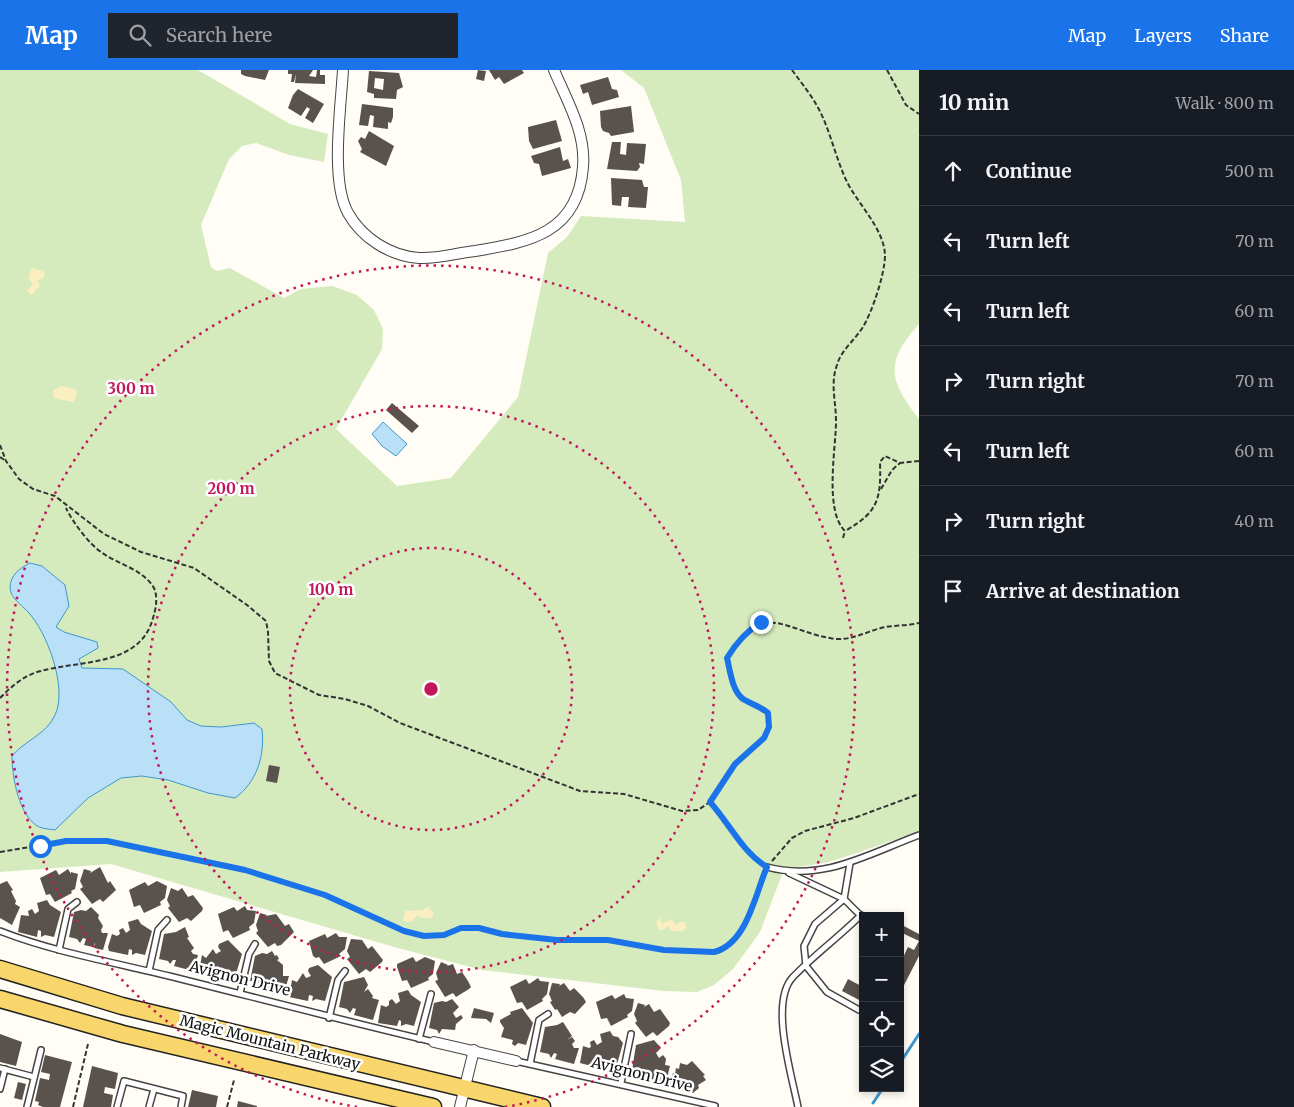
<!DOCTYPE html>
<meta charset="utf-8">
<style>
:root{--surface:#171b24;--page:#20242c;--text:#f1f3f6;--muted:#9ea1a6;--line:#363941;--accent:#1a73e8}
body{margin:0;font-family:Merriweather,serif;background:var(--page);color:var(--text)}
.controls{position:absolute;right:15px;bottom:15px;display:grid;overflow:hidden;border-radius:0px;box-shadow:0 2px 8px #0003}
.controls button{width:45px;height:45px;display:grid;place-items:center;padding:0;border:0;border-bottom:1px solid var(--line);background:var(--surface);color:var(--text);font:25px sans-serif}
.stop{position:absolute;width:15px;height:15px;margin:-11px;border:4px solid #1a73e8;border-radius:50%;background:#fff}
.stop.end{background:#1a73e8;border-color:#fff;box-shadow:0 1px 5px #0008}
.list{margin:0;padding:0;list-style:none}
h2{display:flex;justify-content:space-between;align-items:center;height:65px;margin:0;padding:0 20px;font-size:21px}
h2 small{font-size:16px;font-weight:400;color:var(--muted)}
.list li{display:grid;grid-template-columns:32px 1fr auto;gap:15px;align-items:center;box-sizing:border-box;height:70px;padding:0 20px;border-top:1px solid var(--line)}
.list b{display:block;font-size:19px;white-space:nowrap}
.list em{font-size:16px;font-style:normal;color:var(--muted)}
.icon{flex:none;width:28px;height:28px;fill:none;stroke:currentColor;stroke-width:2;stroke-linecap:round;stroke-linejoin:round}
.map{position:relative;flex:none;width:919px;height:1037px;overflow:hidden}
header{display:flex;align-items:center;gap:30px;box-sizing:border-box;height:70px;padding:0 25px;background:var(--accent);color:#fff}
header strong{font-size:24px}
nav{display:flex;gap:28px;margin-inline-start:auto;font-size:18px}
.search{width:350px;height:45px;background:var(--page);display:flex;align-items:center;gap:12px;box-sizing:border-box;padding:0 18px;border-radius:0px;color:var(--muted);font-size:19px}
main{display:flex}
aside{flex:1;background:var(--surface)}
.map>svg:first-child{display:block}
.green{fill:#d5ebbd}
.sand{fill:#fbeec1}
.water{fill:#b9e0f7;stroke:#3f96cf}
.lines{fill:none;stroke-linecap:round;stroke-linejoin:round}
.stream{stroke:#3f96cf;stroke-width:3}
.building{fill:#5a524d;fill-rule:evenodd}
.lane-casing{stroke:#444;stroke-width:8}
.street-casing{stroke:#444;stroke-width:12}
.primary-casing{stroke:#222;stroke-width:19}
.path{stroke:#333;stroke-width:2;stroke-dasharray:5 2.5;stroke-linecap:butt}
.lane{stroke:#fff;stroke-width:5}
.street{stroke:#fff;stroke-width:10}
.primary{stroke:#f9d66b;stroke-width:16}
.route{stroke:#1a73e8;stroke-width:6}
.ring{fill:none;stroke:#c2185b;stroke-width:2.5;stroke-dasharray:2.5 5}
.labels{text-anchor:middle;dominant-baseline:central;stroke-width:5;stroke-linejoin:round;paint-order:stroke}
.street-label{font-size:15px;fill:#111;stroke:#fff}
.centre{fill:#c2185b;stroke:#fff;stroke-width:2.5}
.ring-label{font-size:15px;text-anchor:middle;font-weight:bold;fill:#c2185b;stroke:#fff;stroke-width:5;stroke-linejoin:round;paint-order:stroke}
</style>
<header>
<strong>Map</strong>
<div class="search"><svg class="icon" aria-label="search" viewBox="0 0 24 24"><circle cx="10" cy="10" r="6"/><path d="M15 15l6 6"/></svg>Search here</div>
<nav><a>Map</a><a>Layers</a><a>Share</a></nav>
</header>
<main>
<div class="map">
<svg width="919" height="1037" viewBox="0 0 919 1037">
<rect width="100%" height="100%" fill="#fffdf5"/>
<path class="green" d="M0 0H198L290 54 328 64 324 92 289 85 256 73 242 76 229 89 201 155 211 197 216 201 230 198 284 228 301 219 332 216 357 225 374 240 383 259 382 279 336 359 397 416 451 408 518 327 548 183 567 167 581 146 685 152 681 110 644 18 621 0H919V254C884 293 889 310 919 349V761C890 771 861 782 832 791 817 796 795 795 783 802L760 862 733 899 714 915 697 922 664 921 482 900 394 877 111 794 0 802Z"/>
<g class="sand">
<polygon points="32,198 43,201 45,204 43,209 37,210 40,215 32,225 27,221 33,214 28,208"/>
<polygon points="61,316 75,319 77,324 73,332 54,328 53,320"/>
<polygon points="428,837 434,844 432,848 422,848 418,845 411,852 403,851 405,841 422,840"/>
<polygon points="660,848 662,854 671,849 676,855 680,852 685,852 687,858 683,861 672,861 668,856 663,860 659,860 656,852"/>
</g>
<g class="water">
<polygon points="383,352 407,374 396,386 382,376 372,364"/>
<path d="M30 493 42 496 65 515 69 536 56 557 64 562 97 572 98 578 79 589 82 598 123 599 171 632 187 650 201 656 221 657 254 653 262 659C265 686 257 712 235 728L208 723 168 710 142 706 121 708 88 728 55 760C50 759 44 759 39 757 19 747 12 707 12 686 25 670 46 665 55 645 68 618 47 562 28 542 22 535 11 529 10 518 10 505 20 498 30 493Z"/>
</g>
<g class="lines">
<g class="stream">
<polyline points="900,993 919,964"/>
<polyline points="873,1033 883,1018"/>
</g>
</g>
<g class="building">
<polygon points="241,0 269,0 265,10 245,6 241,4"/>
<polygon points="288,0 313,0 309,6 316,7 317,0 320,0 320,5 325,5 325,14 295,13 296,4 294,12 291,12 292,4 288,4"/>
<polygon points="478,0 486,1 484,11 476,9"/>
<polygon points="489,0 522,0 524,3 504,14 499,7 495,10"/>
<path d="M369 1 399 3 403 17 397 20 396 29 374 28V24L367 22ZM375 8 384 9 383 20 374 18Z"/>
<polygon points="608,7 612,19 617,20 619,27 592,35 588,22 583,24 580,15"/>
<polygon points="298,19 324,34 313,53 305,48 310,39 307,37 301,46 288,38 293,25"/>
<polygon points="362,34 393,38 393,47 391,53 388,52 388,59 373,57 374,46 370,45 368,56 359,55"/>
<polygon points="631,36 634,62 611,66 609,63 603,61 601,57 600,41"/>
<polygon points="556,50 562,71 533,79 529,71 528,57"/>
<polygon points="369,61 394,76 386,96 360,82 362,79 358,71 361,67 365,69"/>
<polygon points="612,72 621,72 620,84 626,85 627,73 646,74 644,94 639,93 640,97 637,101 607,99"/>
<polygon points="560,77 563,91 568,89 571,98 542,106 539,94 534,93 531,86"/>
<polygon points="611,108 642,110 644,117 648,117 646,138 628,137 629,127 622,127 621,136 612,135"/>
<polygon points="392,333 419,356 412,363 386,340"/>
<polygon points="269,695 280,697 277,713 266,711"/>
<polygon points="100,797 108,813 110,811 116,820 103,832 100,829 92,834 80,819 83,817 80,811 84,799 91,801 90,803"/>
<polygon points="68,799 71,804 71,802 78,804 75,819 71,821 72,823 55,832 50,824 46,825 40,808 56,800 59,805"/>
<polygon points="7,811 13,820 11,821 16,831 15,834 20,837 12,855 0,848 0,814"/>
<polygon points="157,811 167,816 165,828 160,832 161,835 144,843 140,835 134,837 129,820 145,812 148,816"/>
<polygon points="171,818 178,821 182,818 188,827 193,825 203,838 202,841 191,851 187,848 179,852 168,838 170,836 167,830"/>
<polygon points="47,830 50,835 61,842 54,867 45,865 41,867 41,861 38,860 37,867 18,862 21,845 29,846 28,841 32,839 35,844 39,841 37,833"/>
<polygon points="245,836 247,840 256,841 254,853 249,857 250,860 233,868 228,860 223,862 218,844 234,837 237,841"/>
<polygon points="91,837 99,845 98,848 103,856 101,860 102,863 108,863 103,880 94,878 95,872 93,877 84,875 86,869 83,868 80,873 77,869 69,867 74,842 81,840 86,841"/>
<polygon points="260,843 267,845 266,846 276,844 285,856 289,854 294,862 281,875 277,876 275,873 268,877 256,863 258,861 256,855"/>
<polygon points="138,849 141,854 152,861 145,885 136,883 132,885 132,880 129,879 128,885 109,881 108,877 112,864 117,866 120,864 119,860 123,858 126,863 130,860 128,852"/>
<polygon points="900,854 919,864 919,886 900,923 900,894 908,877 914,880 919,871 900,862"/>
<polygon points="185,857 189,867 187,868 194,878 191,881 193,884 198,885 193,901 174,896 176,890 173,890 170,894 168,891 159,889 164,864 176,862"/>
<polygon points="336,863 339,867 347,867 345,879 339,884 341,886 324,894 319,887 316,888 313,886 309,871 325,864 327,868"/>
<polygon points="351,869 362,870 368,879 372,876 383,890 382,892 370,902 366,899 359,904 347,889 350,887 347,881"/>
<polygon points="228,870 242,884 235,907 227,905 223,907 222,901 220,900 218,906 199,902 202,885 206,888 213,879 216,884 221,881 218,877 219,874"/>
<polygon points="272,881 275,886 277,885 279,889 277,890 283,895 283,906 289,906 284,923 265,918 266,912 263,911 261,917 258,912 250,911 255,886 262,883 267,884"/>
<polygon points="413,887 416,892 425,887 435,891 433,904 428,908 429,910 411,918 407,910 402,911 397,897 397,894"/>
<polygon points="441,892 448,895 447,896 453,894 457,904 462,902 468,911 471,917 469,919 456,927 453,923 445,927 435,911 438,910 436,903"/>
<polygon points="318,895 332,907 325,931 316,929 312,931 313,926 309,925 308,931 289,927 292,910 297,912 303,903 306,908 311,906 308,901 309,898"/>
<polygon points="364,907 368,915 364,922 368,919 373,926 372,928 379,930 373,950 354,945 356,939 353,938 350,943 347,939 339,937 344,912"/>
<polygon points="538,908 540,911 549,912 547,924 542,929 543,931 527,940 522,932 517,933 510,917 526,909 529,914"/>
<polygon points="848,909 863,917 863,932 842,921"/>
<polygon points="552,913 560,914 559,916 564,913 570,921 574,918 583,927 586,932 575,944 570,942 562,947 557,939 555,940 550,932 552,931 549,924"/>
<polygon points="408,920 411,925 421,932 414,956 406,954 401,956 401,951 399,950 397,956 378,953 381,935 386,937 389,935 389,931 392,929 396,934 400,931 398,923"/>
<polygon points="624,924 626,928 634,929 632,941 627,945 628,947 611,956 607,948 601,949 596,932 612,925 615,929"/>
<polygon points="452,929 459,937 453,943 456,948 461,945 463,948 456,954 455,960 442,959 439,964 437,960 429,958 434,933 442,931 446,932"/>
<polygon points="638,933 645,935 644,937 649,934 654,942 660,939 670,953 669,956 657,966 653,962 646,967 635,953 637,951 634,944"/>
<polygon points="474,938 494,943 491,953 486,949 471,948"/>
<polygon points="522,938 533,953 526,975 518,973 515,976 512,974 513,970 501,967 504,958 500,952 500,950 511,944 510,942"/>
<polygon points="563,952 572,966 567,970 572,967 575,971 572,974 574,978 579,978 574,994 555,989 557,984 554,983 551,988 549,984 540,982 545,957 557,955"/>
<polygon points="610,961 613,966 618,967 623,973 616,998 608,995 604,998 604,992 600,992 599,998 580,993 583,976 589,978 591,977 590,972 594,970 597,975 602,972 600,964"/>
<polygon points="0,964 22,972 16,996 0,992"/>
<polygon points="654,970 661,978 656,983 659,988 663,985 666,989 665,995 670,996 666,1012 647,1008 648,1002 645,1001 642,1006 640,1002 632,1000 636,975"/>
<polygon points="45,985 72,992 60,1037 43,1037 38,1035 39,1032 35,1031 40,1008 49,1010 50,1004 41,1002"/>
<polygon points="692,991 705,1005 703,1006 706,1010 698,1015 699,1018 693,1023 669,1017 673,1003 675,1004 676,998 679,999 680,993 687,995"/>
<polygon points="92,996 118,1003 115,1019 105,1017 104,1023 113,1025 111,1037 83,1037"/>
<polygon points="18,1012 26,1014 22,1030 14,1028"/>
<polygon points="192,1020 218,1026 216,1037 188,1037"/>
<polygon points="238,1031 257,1036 257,1037 237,1037"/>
</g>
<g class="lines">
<defs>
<g id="lane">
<polyline points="850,793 844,829 815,854 804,876 806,896 827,922 859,940"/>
<path d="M767 797C823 812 868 784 919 765"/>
<polyline points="789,803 844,829 862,847"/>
<path d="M0 861C54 882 112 892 169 906 257 928 345 951 434 972"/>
<polyline points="59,880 68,839 77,832"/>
<polyline points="149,901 158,860 167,850"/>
<polyline points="240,923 249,884 255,874"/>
<polyline points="329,948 338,910 345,901"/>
<polyline points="419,969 431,924"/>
<polyline points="516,991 715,1036"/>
<polyline points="530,994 539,950 548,944"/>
<polyline points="0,998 34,1007"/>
<polyline points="621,1013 631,964"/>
<polyline points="0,1019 5,999"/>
<polyline points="27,1037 41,980"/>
<polyline points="117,1037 124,1011 183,1026 181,1037"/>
<polyline points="149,1037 154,1019"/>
<path d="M798 1037C792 1006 769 932 793 907 814 885 839 867 861 845"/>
</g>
<g id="street">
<path d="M343 0C341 37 330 111 348 143 362 168 390 186 419 188 437 189 457 183 475 181 530 172 578 163 583 97 586 62 567 31 554 0"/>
<polyline points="434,972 516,991"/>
<polyline points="460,1037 474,980"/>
</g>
<g id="primary">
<polyline points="0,899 122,936 542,1037"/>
<polyline points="0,929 123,964 433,1037"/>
</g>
</defs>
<use href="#lane" class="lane-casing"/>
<use href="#street" class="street-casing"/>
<use href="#primary" class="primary-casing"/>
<g class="path">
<path d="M792 0C800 11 809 22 816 34 830 58 835 87 847 112 858 134 884 159 885 185 885 204 872 242 863 257 855 270 841 280 837 295 830 314 836 331 836 351 836 378 824 441 845 461 879 442 881 428 880 392L885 386 900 393 919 391"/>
<polyline points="887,0 906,35 919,44"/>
<path d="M0 375 6 391 19 409 33 419 55 426 104 464 141 482 194 498 247 535 266 551 268 562 269 591 275 603 319 625 345 629 368 636 400 653 580 721 624 724 682 741 698 740 710 732 735 694 764 667 769 657 768 643C760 636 751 634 743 629 732 621 730 600 727 588 762 526 786 563 836 569 852 570 866 562 881 558 893 555 907 556 919 553"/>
<polyline points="0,387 6,391"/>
<polyline points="881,419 892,400 900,393"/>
<polyline points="843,468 845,461"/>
<path d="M0 628C12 616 24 605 41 601 80 590 140 597 153 548 156 539 158 527 154 518 143 499 117 494 101 482 89 474 72 451 66 438"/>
<path d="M710 732C728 751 740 777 761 793"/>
<polyline points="0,782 66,771 107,771 245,800 282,811 325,825 404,861 424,866 444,865 461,858 479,858 502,864 557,869 608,870 664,880 714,882 728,875 742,858 752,841 764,804"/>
<polyline points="772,791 792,768 805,761 854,748 919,724"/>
<polyline points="73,1037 88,974"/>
<polyline points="227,1037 234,1010"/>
</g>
<use href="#lane" class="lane"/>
<use href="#street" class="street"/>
<use href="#primary" class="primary"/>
</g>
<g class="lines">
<path class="route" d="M40 776 66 771H107L245 800 325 825 404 861 424 866 444 865 461 858H479L502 864 557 870H608L664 880 714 882C747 874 755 824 767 797 742 782 729 753 710 732L735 694 764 668 769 657 768 643C760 636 751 634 743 629 732 621 730 600 727 588 736 573 747 561 761 552"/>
</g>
<g class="ring">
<circle cx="431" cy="619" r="141"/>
<circle cx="431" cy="619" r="283"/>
<path d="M357 1037A424 424 0 1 1 505 1037"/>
</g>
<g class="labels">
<g class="street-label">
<text transform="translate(240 908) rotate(14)">Avignon Drive</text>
<text transform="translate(270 972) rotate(14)">Magic Mountain Parkway</text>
<text transform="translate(642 1004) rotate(14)">Avignon Drive</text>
</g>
</g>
<circle cx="431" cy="619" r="8" class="centre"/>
<g class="ring-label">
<text x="131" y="324">300 m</text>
<text x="231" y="424">200 m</text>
<text x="331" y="525">100 m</text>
</g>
</svg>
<div class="controls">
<button>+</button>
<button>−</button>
<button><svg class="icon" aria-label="locate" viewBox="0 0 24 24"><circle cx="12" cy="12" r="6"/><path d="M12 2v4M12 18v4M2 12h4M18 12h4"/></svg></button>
<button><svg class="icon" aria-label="layers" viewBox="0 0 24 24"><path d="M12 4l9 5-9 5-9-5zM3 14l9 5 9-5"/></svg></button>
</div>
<div class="stop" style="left:40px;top:776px"></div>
<div class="stop end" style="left:761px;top:552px"></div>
</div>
<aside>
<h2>10 min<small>Walk · 800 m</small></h2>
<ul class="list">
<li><svg class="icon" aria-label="ahead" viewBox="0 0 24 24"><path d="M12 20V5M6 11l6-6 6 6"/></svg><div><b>Continue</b></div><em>500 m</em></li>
<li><svg class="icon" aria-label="left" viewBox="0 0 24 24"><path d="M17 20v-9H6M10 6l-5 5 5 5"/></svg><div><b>Turn left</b></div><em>70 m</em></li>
<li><svg class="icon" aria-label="left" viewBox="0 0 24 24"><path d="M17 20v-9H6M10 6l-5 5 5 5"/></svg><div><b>Turn left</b></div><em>60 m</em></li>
<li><svg class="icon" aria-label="right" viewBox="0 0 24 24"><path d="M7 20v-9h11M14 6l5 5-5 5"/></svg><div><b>Turn right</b></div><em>70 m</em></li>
<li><svg class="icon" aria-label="left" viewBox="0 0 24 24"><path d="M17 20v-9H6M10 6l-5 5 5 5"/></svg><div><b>Turn left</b></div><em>60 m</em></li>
<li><svg class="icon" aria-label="right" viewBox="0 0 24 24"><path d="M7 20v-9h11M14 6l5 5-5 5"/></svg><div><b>Turn right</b></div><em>40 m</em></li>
<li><svg class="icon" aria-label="arrive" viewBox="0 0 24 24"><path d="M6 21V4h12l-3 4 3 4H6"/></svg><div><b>Arrive at destination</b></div></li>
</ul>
</aside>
</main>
